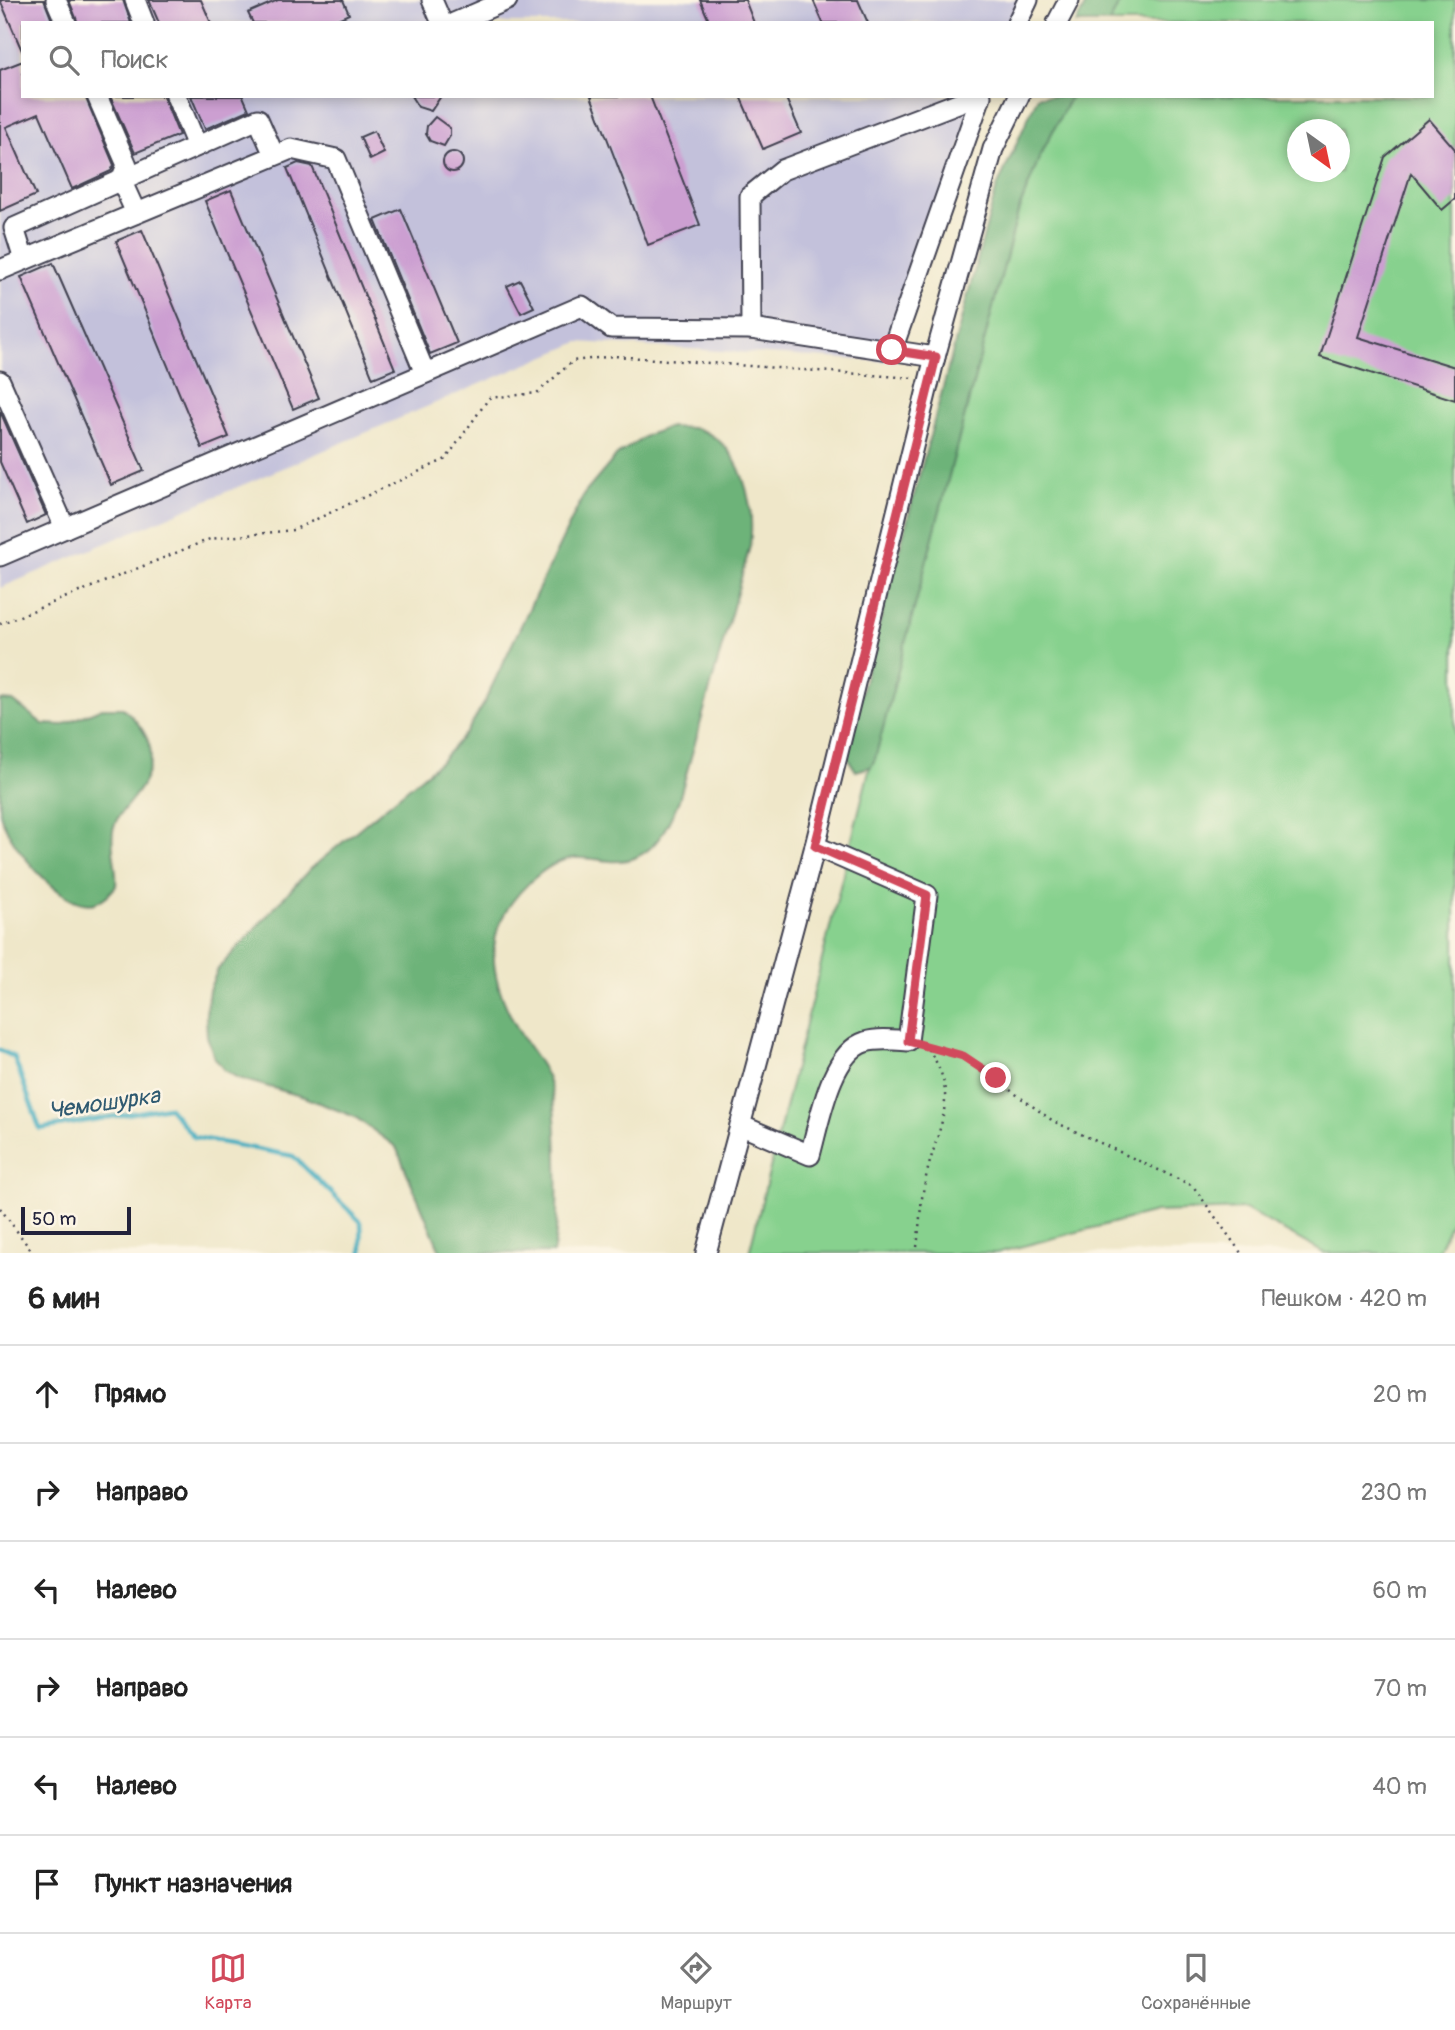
<!DOCTYPE html>
<html lang="ru">
<meta charset="utf-8">
<style>
:root{--surface:#fff;--page:#f2f2f2;--text:#222;--muted:#767676;--line:#e0e0e0;--accent:#d1495b}
body{margin:0;font-family:Pangolin,sans-serif;background:var(--page);color:var(--text)}
.compass{position:absolute;left:1287px;top:119px;width:63px;height:63px;border-radius:50%;background:var(--surface);box-shadow:0 4px 10px #0003;rotate:147deg}
.scale{position:absolute;left:21px;bottom:18px;width:110px;box-sizing:border-box;padding-left:7px;border:4px solid #22223b;border-top:0;font-size:19px;line-height:24px;white-space:nowrap;color:#22223b;-webkit-text-stroke:5px #fcf5e5;paint-order:stroke}
.stop{position:absolute;width:21px;height:21px;margin:-16px;border:5px solid #d1495b;border-radius:50%;background:#fff}
.stop.end{background:#d1495b;border-color:#fff;box-shadow:0 2px 7px #0008}
.list{margin:0;padding:0;list-style:none}
h2{display:flex;justify-content:space-between;align-items:center;height:91px;margin:0;padding:0 28px;font-size:30px}
h2 small{font-size:23px;font-weight:400;color:var(--muted)}
.list li{display:grid;grid-template-columns:46px 1fr auto;gap:21px;align-items:center;box-sizing:border-box;height:98px;padding:0 28px;border-top:2px solid var(--line)}
.list b{display:block;font-size:26px;white-space:nowrap}
.list em{font-size:23px;font-style:normal;color:var(--muted)}
.icon{flex:none;width:38px;height:38px;fill:none;stroke:currentColor;stroke-width:2;stroke-linecap:round;stroke-linejoin:round}
.map{position:relative;flex:none;width:1455px;height:1253px;overflow:hidden}
.search{position:absolute;background:var(--surface);box-shadow:0 4px 10px #0003;left:21px;right:21px;top:21px;height:77px;display:flex;align-items:center;gap:18px;box-sizing:border-box;padding:0 24px;border-radius:0px;color:var(--muted);font-size:26px}
.sheet{height:679px;background:var(--surface)}
nav{display:flex;justify-content:space-around;align-items:center;box-sizing:border-box;height:98px;border-top:2px solid var(--line);background:var(--surface);font-size:19px;color:var(--muted)}
nav a{display:grid;justify-items:center;gap:4px}
nav .on{color:var(--accent)}
.map>svg:first-child{display:block}
.industrial{fill:#c3c1db}
.green{fill:#87d18e;stroke:#547a64;stroke-width:2;fill-rule:evenodd}
.forest{fill:#6db379;stroke:#486a5a;stroke-width:2}
.lines{fill:none;stroke-linecap:round;stroke-linejoin:round}
.stream{stroke:#43aec1;stroke-width:4.5}
.building{fill:#cc9fd1}
.minor-casing{stroke:#414050;stroke-width:23}
.path{stroke:#414050;stroke-width:2.5;stroke-dasharray:2 5;stroke-linecap:butt}
.minor{stroke:#fff;stroke-width:19}
.route{stroke:#d1495b;stroke-width:9}
.labels{text-anchor:middle;dominant-baseline:central;stroke-width:5;stroke-linejoin:round;paint-order:stroke}
.water-label{font-size:23px;font-style:italic;fill:#2f5a71;stroke:#fcf5e5}
</style>
<div class="map">
<svg width="1455" height="1253" viewBox="0 0 1455 1253">
<rect width="100%" height="100%" fill="#fcf5e5"/>
<filter id="ink" filterUnits="userSpaceOnUse"><feTurbulence type="fractalNoise" baseFrequency=".0143" numOctaves="2"/><feDisplacementMap in="SourceGraphic" scale="14" xChannelSelector="R" yChannelSelector="G"/><feConvolveMatrix kernelMatrix="1 2 1 2 8 2 1 2 1" color-interpolation-filters="sRGB"/></filter>
<filter id="wash" filterUnits="userSpaceOnUse"><feTurbulence type="fractalNoise" baseFrequency=".00686" numOctaves="4" result="noise"/><feDisplacementMap in="SourceGraphic" scale="28" xChannelSelector="R" yChannelSelector="G"/><feGaussianBlur stdDeviation="1.57" result="paint"/><feColorMatrix in="noise" values="0 0 0 0 0 0 0 0 0 0 0 0 0 0 0 0 0 1.4 0 .05"/><feComposite in="paint" operator="in"/></filter>
<g filter="url(#wash)">
<rect width="100%" height="100%" fill="#efe7c9"/>
<polygon class="industrial" points="0,0 1035,0 1023,23 23,23 23,96 986,96 963,139 895,362 579,342 0,588"/>
<path class="green" d="M1121 0H1455V1214L1437 1253H1324L1245 1209 1155 1212 996 1253H749L874 750 1018 212 1040 155 1071 96H1432V23H1109ZM1298 130H1340V172H1298Z"/>
<g class="forest">
<polygon points="1088,0 1121,0 1109,23 1076,23"/>
<polygon points="1038,96 1071,96 1040,156 1018,212 875,759 871,767 856,771 847,757 847,745 985,231 997,187"/>
<path d="M670 427C679 428 690 427 698 429 743 444 755 505 750 546L679 800C665 833 650 864 610 861 598 860 584 857 573 858 544 862 510 898 500 923 483 964 504 1008 526 1043 536 1058 547 1071 551 1089 558 1118 560 1226 553 1253H441L396 1147 355 1117 304 1097 238 1078 224 1070 214 1057 207 1036 206 1014 209 990 218 969 309 870 441 761 466 733 482 707 584 494 617 455 647 435Z"/>
<path d="M0 700 13 701 43 724 62 725 102 708H123C156 737 160 764 133 798 125 808 115 818 113 831 110 849 118 868 116 886 110 893 104 900 95 903 63 912 5 841 0 812 0 781 0 733 0 700Z"/>
</g>
<g class="lines">
<polyline class="stream" points="0,1050 14,1057 40,1129 168,1107 194,1137 293,1156 361,1222 362,1253"/>
</g>
<g id="blocks">
<g class="building">
<polygon points="0,0 44,0 53,23 23,23 23,53"/>
<polygon points="69,0 123,0 131,23 78,23"/>
<polygon points="149,0 201,0 211,23 159,23"/>
<polygon points="278,0 343,0 349,14 329,23 253,23 248,13"/>
<polygon points="700,0 745,0 754,23 710,23"/>
<polygon points="813,0 858,0 868,23 823,23"/>
<polygon points="23,61 23,96 85,96 114,165 111,171 72,189 39,113 6,127 36,195 0,211 0,70"/>
<polygon points="110,96 163,96 179,135 135,153"/>
<polygon points="191,96 243,96 249,110 205,129"/>
<polygon points="411,96 441,96 431,111 418,107"/>
<polygon points="591,96 650,96 700,225 648,245"/>
<polygon points="740,96 785,96 801,133 763,149"/>
<polygon points="435,117 450,128 450,136 444,146 430,141 426,134 427,126"/>
<polygon points="1429,119 1455,149 1455,199 1442,210 1411,173 1358,337 1455,367 1455,400 1320,357 1385,157"/>
<polygon points="374,131 384,153 370,160 360,137"/>
<circle cx="453" cy="162" r="10"/>
<polygon points="298,163 312,166 395,369 373,378 287,168"/>
<polygon points="231,190 319,398 293,409 205,201"/>
<polygon points="401,209 457,343 430,354 375,220"/>
<polygon points="142,230 229,437 202,448 116,241"/>
<polygon points="53,263 144,471 111,485 21,277"/>
<polygon points="520,280 534,307 521,313 507,286"/>
<polygon points="0,411 46,515 27,524 0,462"/>
</g>
</g>
</g>
<g filter="url(#ink)">
<use href="#blocks" fill-opacity="0" stroke="#414050" stroke-width="2"/>
<g class="lines">
<defs>
<g id="minor">
<polyline points="56,0 66,23"/>
<polyline points="135,0 144,23"/>
<polyline points="432,0 442,23"/>
<polyline points="454,23 507,0"/>
<polyline points="1017,23 1028,0"/>
<polyline points="1057,23 1069,0"/>
<polyline points="97,96 127,165 121,180 136,213"/>
<polyline points="176,96 197,146"/>
<polyline points="24,260 14,228 258,119 274,155"/>
<polyline points="0,270 291,149 336,159 425,373"/>
<polyline points="751,329 750,196 782,170 976,96"/>
<polyline points="892,350 981,96"/>
<polyline points="0,381 65,528"/>
<polyline points="0,556 582,306 611,328 751,329 935,357"/>
<path d="M740 1125 810 1155C819 1124 830 1053 865 1042 879 1038 894 1040 908 1041L927 895 815 846"/>
<polyline points="706,1253 815,846 935,357 993,149 1019,96"/>
</g>
</defs>
<use href="#minor" class="minor-casing"/>
<g class="path">
<polyline points="0,624 210,539 293,530 446,459 489,398 537,393 573,361 614,356 913,378"/>
<polyline points="924,1047 963,1056 1053,1121 1193,1186 1241,1253"/>
<polyline points="0,1208 33,1253"/>
<path d="M917 1247C920 1225 920 1203 925 1182 935 1131 963 1097 928 1049"/>
</g>
<use href="#minor" class="minor"/>
</g>
</g>
<g class="lines" filter="url(#ink)">
<polyline class="route" points="892,350 936,357 815,846 927,895 908,1041 963,1056 996,1078"/>
</g>
<g class="labels">
<g class="water-label">
<text transform="translate(104 1103) rotate(-8)">Чемошурка</text>
</g>
</g>
</svg>
<svg class="compass" viewBox="-18 -18 36 36"><path d="M0-13l5 13h-10z" fill="#e53935"/><path d="M0 13l5-13h-10z" fill="#767676"/></svg>
<div class="scale">50 m</div>
<div class="stop" style="left:892px;top:350px"></div>
<div class="stop end" style="left:996px;top:1078px"></div>
<div class="search"><svg class="icon" aria-label="search" viewBox="0 0 24 24"><circle cx="10" cy="10" r="6"/><path d="M15 15l6 6"/></svg>Поиск</div>
</div>
<section class="sheet">
<h2>6 мин<small>Пешком · 420 m</small></h2>
<ul class="list">
<li><svg class="icon" aria-label="ahead" viewBox="0 0 24 24"><path d="M12 20V5M6 11l6-6 6 6"/></svg><div><b>Прямо</b></div><em>20 m</em></li>
<li><svg class="icon" aria-label="right" viewBox="0 0 24 24"><path d="M7 20v-9h11M14 6l5 5-5 5"/></svg><div><b>Направо</b></div><em>230 m</em></li>
<li><svg class="icon" aria-label="left" viewBox="0 0 24 24"><path d="M17 20v-9H6M10 6l-5 5 5 5"/></svg><div><b>Налево</b></div><em>60 m</em></li>
<li><svg class="icon" aria-label="right" viewBox="0 0 24 24"><path d="M7 20v-9h11M14 6l5 5-5 5"/></svg><div><b>Направо</b></div><em>70 m</em></li>
<li><svg class="icon" aria-label="left" viewBox="0 0 24 24"><path d="M17 20v-9H6M10 6l-5 5 5 5"/></svg><div><b>Налево</b></div><em>40 m</em></li>
<li><svg class="icon" aria-label="arrive" viewBox="0 0 24 24"><path d="M6 21V4h12l-3 4 3 4H6"/></svg><div><b>Пункт назначения</b></div></li>
</ul>
</section>
<nav>
<a class="on"><svg class="icon" aria-label="map" viewBox="0 0 24 24"><path d="M3 6l6-2 6 2 6-2v14l-6 2-6-2-6 2zM9 4v14M15 6v14"/></svg>Карта</a>
<a><svg class="icon" aria-label="directions" viewBox="0 0 24 24"><path d="M12 3l9 9-9 9-9-9zM9 14v-3h6M13 9l2 2-2 2"/></svg>Маршрут</a>
<a><svg class="icon" aria-label="saved" viewBox="0 0 24 24"><path d="M7 4h10v16l-5-4-5 4z"/></svg>Сохранённые</a>
</nav>
